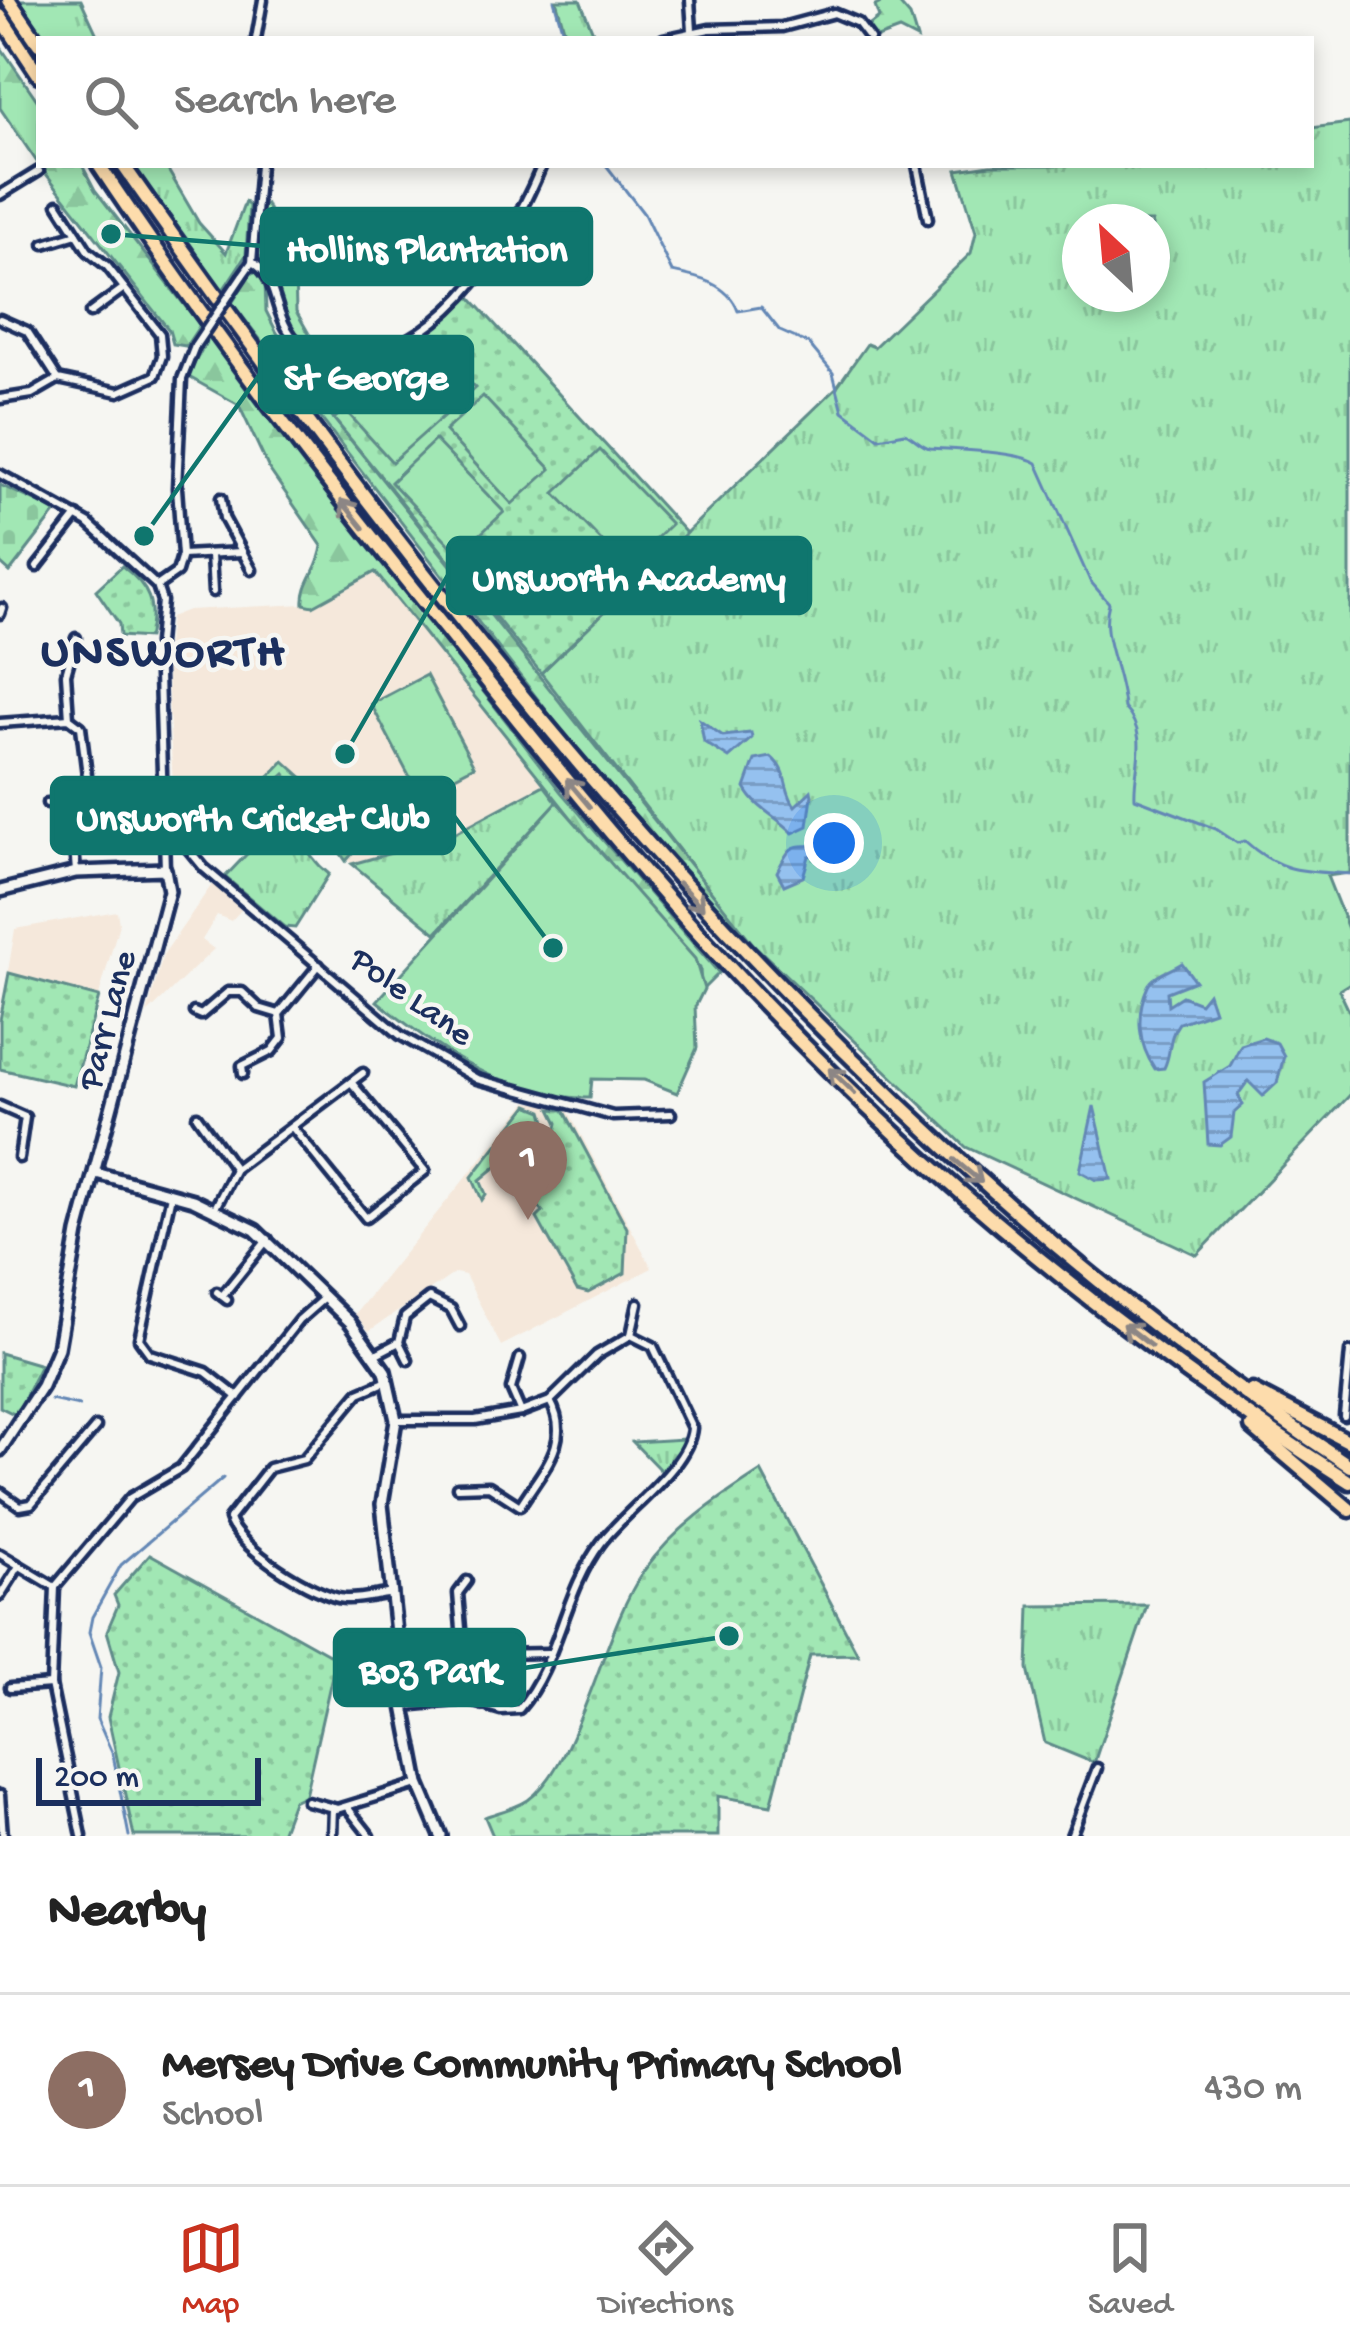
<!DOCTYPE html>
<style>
:root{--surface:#fff;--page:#f6f6f6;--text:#222;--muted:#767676;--line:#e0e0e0;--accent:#c8321e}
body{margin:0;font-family:"Gochi Hand",sans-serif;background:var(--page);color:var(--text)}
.compass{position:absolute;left:1062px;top:204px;width:108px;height:108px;border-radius:50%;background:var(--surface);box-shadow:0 6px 18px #0003;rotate:334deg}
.scale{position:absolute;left:36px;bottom:30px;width:225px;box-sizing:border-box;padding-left:12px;border:6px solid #1b2f5e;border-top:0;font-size:33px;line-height:42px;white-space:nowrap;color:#1b2f5e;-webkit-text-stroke:9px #f6f6f2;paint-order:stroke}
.you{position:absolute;left:834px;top:843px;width:42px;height:42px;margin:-30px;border:9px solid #fff;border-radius:50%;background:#1a73e8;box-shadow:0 0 0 18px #1a73e833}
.badge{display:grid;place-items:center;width:78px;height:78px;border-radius:50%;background:var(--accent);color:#fff;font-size:39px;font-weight:700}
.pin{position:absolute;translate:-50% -99px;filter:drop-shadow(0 3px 6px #0008)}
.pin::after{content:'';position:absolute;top:63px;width:42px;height:36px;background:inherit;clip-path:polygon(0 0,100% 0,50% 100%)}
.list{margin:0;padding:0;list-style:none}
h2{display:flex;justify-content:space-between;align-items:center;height:156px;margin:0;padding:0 48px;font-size:51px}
h2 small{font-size:39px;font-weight:400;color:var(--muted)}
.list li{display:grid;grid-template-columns:78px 1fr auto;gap:36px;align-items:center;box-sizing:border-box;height:192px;padding:0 48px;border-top:3px solid var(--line)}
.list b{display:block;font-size:45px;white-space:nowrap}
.list p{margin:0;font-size:39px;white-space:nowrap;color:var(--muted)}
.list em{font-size:39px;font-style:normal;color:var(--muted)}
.icon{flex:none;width:66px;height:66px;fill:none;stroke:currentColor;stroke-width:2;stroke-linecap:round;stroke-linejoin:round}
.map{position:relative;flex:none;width:1350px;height:1836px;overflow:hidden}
.search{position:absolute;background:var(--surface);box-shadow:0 6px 18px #0003;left:36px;right:36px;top:36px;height:132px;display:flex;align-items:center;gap:30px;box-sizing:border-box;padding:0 42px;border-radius:0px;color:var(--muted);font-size:45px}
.sheet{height:348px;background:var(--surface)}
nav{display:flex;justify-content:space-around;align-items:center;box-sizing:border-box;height:168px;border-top:3px solid var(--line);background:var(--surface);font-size:33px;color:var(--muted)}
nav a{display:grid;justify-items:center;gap:6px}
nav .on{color:var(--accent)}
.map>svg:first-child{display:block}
.built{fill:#f5e8db}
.grass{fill:url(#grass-tufts);stroke:#5e8b89;stroke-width:3;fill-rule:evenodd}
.forest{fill:url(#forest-firs);stroke:#5e8b89;stroke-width:3}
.cemetery{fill:url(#cemetery-stones);stroke:#5e8b89;stroke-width:3}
.park{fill:url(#park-dots);stroke:#5e8b89;stroke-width:3}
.garden{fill:#a1e7b4;stroke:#5e8b89;stroke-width:3}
.water{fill:url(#water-rules);stroke:#6487b5;stroke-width:3}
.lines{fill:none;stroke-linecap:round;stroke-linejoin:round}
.stream{stroke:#6487b5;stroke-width:3}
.street-casing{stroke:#1b2f5e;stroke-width:15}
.secondary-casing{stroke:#1b2f5e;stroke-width:18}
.highway-casing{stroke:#1b2f5e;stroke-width:21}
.street{stroke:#f6f6f2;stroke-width:6}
.secondary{stroke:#f6f6f2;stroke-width:9}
.highway{stroke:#fddcac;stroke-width:12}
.street-bridge-casing{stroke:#1b2f5e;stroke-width:15;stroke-linecap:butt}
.street-bridge{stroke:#f6f6f2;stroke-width:6}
.oneway{stroke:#8c8685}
.labels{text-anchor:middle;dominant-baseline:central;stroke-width:9;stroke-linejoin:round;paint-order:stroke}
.street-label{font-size:36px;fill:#1b2f5e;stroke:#f6f6f2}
.district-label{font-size:48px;font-weight:bold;letter-spacing:3px;fill:#1b2f5e;stroke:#f6f6f2}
.leader{fill:none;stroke:#0f766e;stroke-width:4.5}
.callout-dot{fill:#0f766e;stroke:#f6f6f2;stroke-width:4.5}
.callout{fill:#0f766e;stroke:#0f766e;stroke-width:4.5}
.callout-label{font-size:39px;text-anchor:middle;font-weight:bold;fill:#fff}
</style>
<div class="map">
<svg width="1350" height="1836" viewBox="0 0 1350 1836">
<defs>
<pattern id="grass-tufts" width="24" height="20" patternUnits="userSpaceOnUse" patternTransform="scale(3)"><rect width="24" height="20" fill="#a1e7b4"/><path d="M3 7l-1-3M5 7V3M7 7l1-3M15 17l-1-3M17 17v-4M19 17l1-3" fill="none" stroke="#8ac69d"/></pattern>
<pattern id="forest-firs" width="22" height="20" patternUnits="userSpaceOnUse" patternTransform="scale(3)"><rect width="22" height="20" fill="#a1e7b4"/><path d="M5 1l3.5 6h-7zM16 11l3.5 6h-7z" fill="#8ac69d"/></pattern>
<pattern id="cemetery-stones" width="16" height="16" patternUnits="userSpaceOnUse" patternTransform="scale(3)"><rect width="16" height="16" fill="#a1e7b4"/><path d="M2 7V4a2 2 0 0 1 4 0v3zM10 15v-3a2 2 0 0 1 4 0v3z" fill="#8ac69d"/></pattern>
<pattern id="park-dots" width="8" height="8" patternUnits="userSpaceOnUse" patternTransform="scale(3)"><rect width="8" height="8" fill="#a1e7b4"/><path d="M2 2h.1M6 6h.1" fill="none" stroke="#8ac69d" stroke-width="1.8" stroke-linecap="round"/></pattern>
<pattern id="water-rules" width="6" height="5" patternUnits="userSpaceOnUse" patternTransform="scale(3)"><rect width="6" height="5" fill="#95c1ef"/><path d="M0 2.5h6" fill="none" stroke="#799dc5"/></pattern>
</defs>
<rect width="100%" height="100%" fill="#f6f6f2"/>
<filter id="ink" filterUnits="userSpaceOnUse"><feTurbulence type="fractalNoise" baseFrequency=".00833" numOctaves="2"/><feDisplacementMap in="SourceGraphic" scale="24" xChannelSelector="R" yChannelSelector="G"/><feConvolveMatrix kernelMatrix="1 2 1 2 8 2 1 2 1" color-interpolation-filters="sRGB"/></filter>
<g filter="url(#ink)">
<g class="built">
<polygon points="371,567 557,802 436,933 351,864 283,764 248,799 206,795 197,800 196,793 187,793 186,785 173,786 166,653 170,617 188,610 304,604"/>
<polygon points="213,883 243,908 231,921 217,915 202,940 214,949 147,1014 163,955"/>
<polygon points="117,911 119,924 74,1086 0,1069 0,1020 15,929"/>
<polygon points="527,1102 566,1107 652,1268 501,1346 465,1275 455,1273 369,1331 355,1314"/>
</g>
<g class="grass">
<polygon points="20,0 81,0 99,39 46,39"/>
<polygon points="556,0 580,0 593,32 604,39 566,36"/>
<path d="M1350 123V873L1327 876 1350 934V983L1339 990 1350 1013V1095L1197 1255 966 1147 749 940 541 673 836 388 867 344 874 347 971 253 976 232 957 170 990 165H1311V128ZM1080 222H1152V294H1080Z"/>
<polygon points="133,165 165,165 199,223 226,253 245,202 249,206 246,255 223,290"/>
<path d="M430 332 334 419 291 354C343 379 385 363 430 332Z"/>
<polygon points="544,785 557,802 436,933 352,864 445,838"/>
<path d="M283 816C304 829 302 854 329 874L295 928 284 927 225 877Z"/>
<polygon points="528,1105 543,1111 547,1125 480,1180 486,1194 482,1200 472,1177"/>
<polygon points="686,1440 661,1471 633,1442 684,1439"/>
<polygon points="1147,1605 1094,1763 1045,1743 1028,1669 1030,1606"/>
</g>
<g class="forest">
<polygon points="887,0 896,0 910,16 917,39 899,30 875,39 866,28 879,18 875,6"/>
<polygon points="0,46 39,103 39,165 0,108"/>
<polygon points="39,165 82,165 95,190 200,325 186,346 173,344 169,330"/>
<polygon points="266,204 295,274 296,311 321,355 286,327 273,277 259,255 257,210"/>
<polygon points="251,273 257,271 265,281 266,311 276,331 334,419 754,945 749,949 560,728 232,303"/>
<path d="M209 337 561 792 719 973 701 991 700 968 624 884 375 572 313 606 304 604C302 583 320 568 322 546L269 469 239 405 187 376Z"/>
<polygon points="284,761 306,781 352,854 346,861 285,774 254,802 267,830 256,842 242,815 219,827 202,803 203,783 266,780"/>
</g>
<polygon class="cemetery" points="0,485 57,511 10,572 0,563"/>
<g class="park">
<polygon points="470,297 686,533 541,673 334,419"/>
<path d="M122 566C150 587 156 604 148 638L120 636 119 624 96 590Z"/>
<polygon points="9,973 99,997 74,1086 0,1069 0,1020"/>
<polygon points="551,1109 564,1110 627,1228 625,1273 588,1293 577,1290 537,1218 543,1212 510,1173 539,1156 554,1140 558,1123"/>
<polygon points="0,1353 41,1365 16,1415 0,1407"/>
<path d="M761 1471 858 1654 810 1655 771 1805 718 1796V1836H493L485 1817C498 1812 516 1808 528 1800 579 1764 603 1630 643 1572 674 1528 716 1500 761 1471Z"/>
<polygon points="150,1554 336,1658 305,1795 293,1801 280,1836 134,1836 108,1717 119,1672 107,1631 118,1605 114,1595"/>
</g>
<g class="garden">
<polygon points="430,338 475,388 392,462 347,412"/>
<polygon points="483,396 551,469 512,504 445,431"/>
<polygon points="435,440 504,512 459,554 391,482"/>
<polygon points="600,450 671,524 627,567 555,493"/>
<polygon points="426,675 474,766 419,795 371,704"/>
<path d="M557 802 695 959 704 989 695 1007 697 1048 677 1093 644 1080 592 1079 590 1098C507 1099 439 1051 377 1001Z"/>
</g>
<g class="water">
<polygon points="700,720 723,736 751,733 752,738 729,758 704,742"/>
<path d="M771 757C789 772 783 789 795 806L811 791 812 796 808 826 793 833C777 816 757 810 745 788L755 760Z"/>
<path d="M840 822 836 851 809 856 803 877 784 885 777 872C793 839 793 848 820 845L826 839V823Z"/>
<path d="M1182 963 1195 981 1167 992 1168 1005 1182 996 1200 1003 1208 993 1214 1011 1179 1023C1167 1039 1172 1052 1164 1068L1155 1069C1138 1044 1135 1014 1148 986 1153 975 1172 970 1182 963Z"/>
<polygon points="1263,1038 1277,1043 1284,1056 1277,1083 1263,1096 1248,1081 1238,1095 1243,1105 1234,1113 1231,1137 1220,1145 1208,1144 1204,1082 1230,1066 1241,1045"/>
<polygon points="1094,1106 1111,1179 1096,1180 1080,1171"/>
</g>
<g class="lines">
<g class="stream">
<polyline points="554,0 565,39"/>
<path d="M606 165 644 214 672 272C697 277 728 283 738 311L761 307 780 331 809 344 833 373 843 411 879 438 905 433C914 437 922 447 930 448 956 450 1017 451 1037 463L1090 581 1109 603C1099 637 1122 670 1124 708 1151 736 1133 767 1135 798L1216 829 1237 843 1245 841C1281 874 1305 871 1350 874"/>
<polyline points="51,1400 79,1406"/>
<polyline points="129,1836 113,1755 97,1719 101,1667 89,1632 92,1617 121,1565 223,1478"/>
</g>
<defs>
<g id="street">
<polyline points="690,0 692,31"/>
<polyline points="256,39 263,0"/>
<polyline points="663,39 709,29 782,27 834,13 858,23 870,39"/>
<polyline points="917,165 928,219"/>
<polyline points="0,195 39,171"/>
<polyline points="44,244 77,234"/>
<path d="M252 262C283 278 268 326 310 353 326 363 346 361 364 357 452 336 509 244 542 165"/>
<polyline points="242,276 252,262 260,165"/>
<polyline points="90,313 124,288"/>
<polyline points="0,319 27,331 58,379 119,392 155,376 162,356 160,334 107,266 88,251 58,204"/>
<polyline points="0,399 32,394 58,379"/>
<polyline points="0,474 88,523 157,586 162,601 158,643 165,869"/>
<polyline points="221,498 224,518 252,570"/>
<polyline points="182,555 242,552"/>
<polyline points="211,555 213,592"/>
<polyline points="37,567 77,516"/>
<polyline points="157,586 177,572 182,555 177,488 182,379 195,346"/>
<polyline points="0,614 2,608"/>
<polyline points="69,718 66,674 76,638"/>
<polyline points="0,723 69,718 81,727 87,775 71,808 76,872"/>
<polyline points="47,803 72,803"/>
<polyline points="167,823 204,868 400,1035 477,1079 613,1116 671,1114"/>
<polyline points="194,1012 201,1015 228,992 242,992 259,1008 279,1014"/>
<polyline points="243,1074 242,1066 272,1051 282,1038 279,1014 319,965"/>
<polyline points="0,1106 25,1117 19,1158"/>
<polyline points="197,1116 235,1169"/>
<polyline points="292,1127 366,1218 425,1171 351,1082"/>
<polyline points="171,1195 139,1339 150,1354 206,1372 238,1397"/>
<polyline points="215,1208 235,1169 363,1073"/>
<polyline points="217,1292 227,1300"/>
<polyline points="222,1296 268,1239"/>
<polyline points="631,1335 638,1303"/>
<polyline points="399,1342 408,1360"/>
<polyline points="376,1354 399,1342 405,1317 429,1298 451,1309 460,1326"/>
<polyline points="520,1358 511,1389 521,1412"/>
<path d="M385 1382 359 1393 304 1459 269 1468 229 1519C237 1547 315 1597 345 1599 360 1600 378 1595 393 1593"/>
<polyline points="1344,1416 1350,1352"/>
<path d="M397 1420H475L521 1412 550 1401 597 1355 631 1335 653 1346 692 1428C689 1467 626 1510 601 1543 563 1593 559 1663 519 1709L501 1710 467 1700 404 1706"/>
<path d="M457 1487 489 1486 520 1506C542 1470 573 1442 550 1401"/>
<polyline points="0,1492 20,1506 31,1504 96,1427"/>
<polyline points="0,1554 55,1587"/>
<polyline points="0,1596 19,1566"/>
<polyline points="492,1654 548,1653"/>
<polyline points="10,1688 51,1685"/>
<polyline points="467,1700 458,1593 467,1581"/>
<polyline points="0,1795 3,1836"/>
<polyline points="307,1801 337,1809 418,1784"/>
<polyline points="347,1807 370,1836"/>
<polyline points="82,1836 51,1685 55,1587 130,1498 181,1468 299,1320 324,1298"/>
<polyline points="332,1836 333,1808"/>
<polyline points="1071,1836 1097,1768"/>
</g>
<g id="secondary">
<polyline points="0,891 76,872 165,869 169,891 78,1233 58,1348 42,1386 0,1450"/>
<polyline points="96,1173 193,1200 255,1230 350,1322 385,1371 396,1420 382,1504 404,1706 419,1784 441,1836"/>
</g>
<g id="highway">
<polyline points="9,0 39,44"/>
<polyline points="0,16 39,75"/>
<path d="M99 165C208 329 327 483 451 636 552 763 654 890 767 1007 940 1188 1138 1348 1350 1482"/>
<path d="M123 165C468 656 844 1132 1350 1466"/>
<polyline points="1252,1391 1350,1442"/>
<polyline points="1252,1427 1350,1510"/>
</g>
</defs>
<use href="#street" class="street-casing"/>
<use href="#secondary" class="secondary-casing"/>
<use href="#highway" class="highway-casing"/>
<use href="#street" class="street"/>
<use href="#secondary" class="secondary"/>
<use href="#highway" class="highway"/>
<defs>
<polyline id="street-bridge" points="195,346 242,276"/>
</defs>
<use href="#street-bridge" class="street-bridge-casing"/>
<use href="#street-bridge" class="street-bridge"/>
</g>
<defs><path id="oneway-shaft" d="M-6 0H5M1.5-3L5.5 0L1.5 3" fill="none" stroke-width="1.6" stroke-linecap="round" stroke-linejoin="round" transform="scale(3)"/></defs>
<g class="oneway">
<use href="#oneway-shaft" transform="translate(352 514) rotate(-129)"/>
<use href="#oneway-shaft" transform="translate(578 793) rotate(-130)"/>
<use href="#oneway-shaft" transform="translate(691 896) rotate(47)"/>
<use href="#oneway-shaft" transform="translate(842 1081) rotate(-136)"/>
<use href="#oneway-shaft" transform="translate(968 1171) rotate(40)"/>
<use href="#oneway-shaft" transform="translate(1137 1335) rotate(-142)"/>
</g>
</g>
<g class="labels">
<g class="street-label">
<text transform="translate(410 999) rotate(36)">Pole Lane</text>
<text transform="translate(110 1021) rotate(-75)">Parr Lane</text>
</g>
<g class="district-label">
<text x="164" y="655">UNSWORTH</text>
</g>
</g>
<path class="leader" d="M111 234L262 246M144 536L260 374M345 754L448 575M553 948L454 816M729 1636L524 1668"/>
<g class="callout-dot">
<circle cx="111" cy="234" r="12"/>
<circle cx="144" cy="536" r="12"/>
<circle cx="345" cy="754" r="12"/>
<circle cx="553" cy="948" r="12"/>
<circle cx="729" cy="1636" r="12"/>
</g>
<g class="callout">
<rect x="262" y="209" width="329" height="75" rx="12"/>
<rect x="260" y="337" width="212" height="75" rx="12"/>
<rect x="448" y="538" width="362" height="75" rx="12"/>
<rect x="52" y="778" width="402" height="75" rx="12"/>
<rect x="335" y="1630" width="189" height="75" rx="12"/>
</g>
<g class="callout-label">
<text x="427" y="260">Hollins Plantation</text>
<text x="366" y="388">St George</text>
<text x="629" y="589">Unsworth Academy</text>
<text x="253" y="829">Unsworth Cricket Club</text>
<text x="430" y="1681">Boz Park</text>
</g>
</svg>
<svg class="compass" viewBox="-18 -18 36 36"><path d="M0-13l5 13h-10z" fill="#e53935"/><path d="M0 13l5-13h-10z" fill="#767676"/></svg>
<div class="scale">200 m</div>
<div class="you"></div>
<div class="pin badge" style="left:528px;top:1220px;background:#8d6e63">1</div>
<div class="search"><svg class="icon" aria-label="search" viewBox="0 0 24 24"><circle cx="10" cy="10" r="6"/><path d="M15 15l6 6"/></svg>Search here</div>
</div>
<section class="sheet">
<h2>Nearby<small></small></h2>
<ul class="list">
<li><span class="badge" style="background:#8d6e63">1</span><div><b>Mersey Drive Community Primary School</b><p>School</p></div><em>430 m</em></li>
</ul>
</section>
<nav>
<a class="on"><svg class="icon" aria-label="map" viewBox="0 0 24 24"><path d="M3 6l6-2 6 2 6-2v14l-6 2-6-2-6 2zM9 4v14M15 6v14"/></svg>Map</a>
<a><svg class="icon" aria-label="directions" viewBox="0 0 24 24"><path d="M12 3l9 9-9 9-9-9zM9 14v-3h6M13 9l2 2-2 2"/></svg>Directions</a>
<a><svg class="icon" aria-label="saved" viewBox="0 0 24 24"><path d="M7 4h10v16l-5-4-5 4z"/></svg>Saved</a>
</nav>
